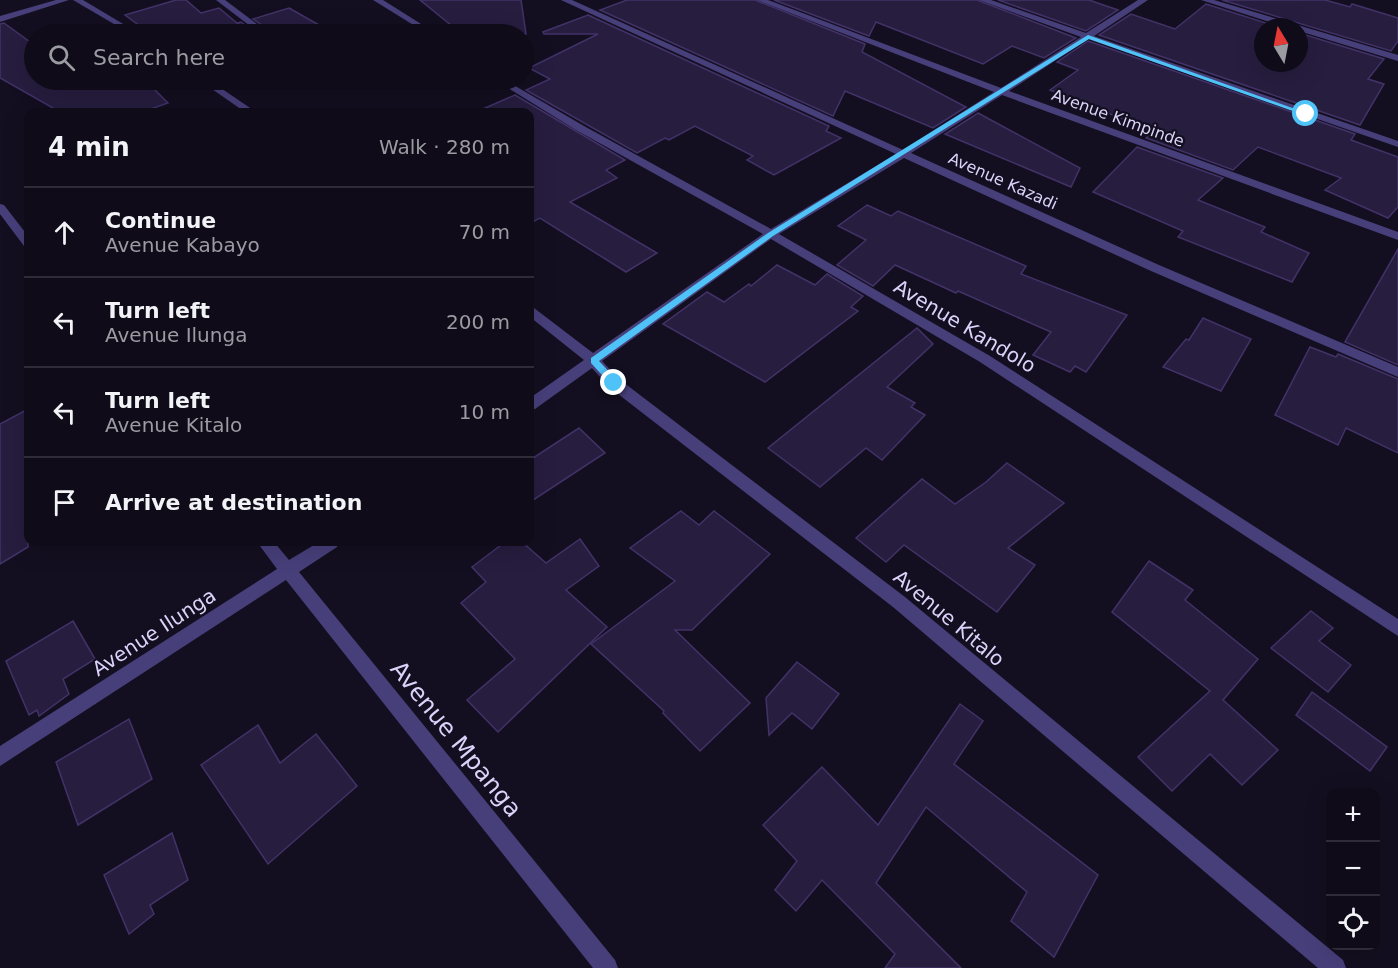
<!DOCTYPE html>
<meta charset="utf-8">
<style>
:root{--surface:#0f0b18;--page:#181421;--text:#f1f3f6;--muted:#9b9ba2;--line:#2f2b37}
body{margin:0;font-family:"DejaVu Sans",sans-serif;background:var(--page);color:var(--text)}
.controls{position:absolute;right:18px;bottom:18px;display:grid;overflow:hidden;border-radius:12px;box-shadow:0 6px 24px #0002}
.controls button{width:54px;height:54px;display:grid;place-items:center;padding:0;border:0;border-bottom:2px solid var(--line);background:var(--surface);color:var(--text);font:30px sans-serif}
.compass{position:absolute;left:1254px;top:18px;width:54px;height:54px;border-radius:50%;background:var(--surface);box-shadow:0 6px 24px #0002;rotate:350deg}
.stop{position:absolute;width:18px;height:18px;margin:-14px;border:4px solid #4fc3f7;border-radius:50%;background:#fff}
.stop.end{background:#4fc3f7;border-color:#fff;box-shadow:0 2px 6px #0008}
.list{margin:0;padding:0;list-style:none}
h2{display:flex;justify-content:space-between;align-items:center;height:78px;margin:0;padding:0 24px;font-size:26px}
h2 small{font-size:20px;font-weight:400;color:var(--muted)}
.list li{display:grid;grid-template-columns:39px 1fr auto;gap:18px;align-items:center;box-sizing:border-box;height:90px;padding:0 24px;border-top:2px solid var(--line)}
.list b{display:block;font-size:22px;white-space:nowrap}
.list p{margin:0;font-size:20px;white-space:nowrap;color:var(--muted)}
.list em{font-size:20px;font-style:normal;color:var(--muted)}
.icon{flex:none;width:33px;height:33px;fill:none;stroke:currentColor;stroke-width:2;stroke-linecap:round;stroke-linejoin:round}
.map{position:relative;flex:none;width:1398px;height:968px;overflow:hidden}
.search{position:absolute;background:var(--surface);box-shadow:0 6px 24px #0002;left:24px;top:24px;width:510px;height:66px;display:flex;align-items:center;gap:15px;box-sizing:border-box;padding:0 21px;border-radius:33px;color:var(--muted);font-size:22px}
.panel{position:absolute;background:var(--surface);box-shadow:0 6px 24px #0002;left:24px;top:108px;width:510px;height:438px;border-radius:12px}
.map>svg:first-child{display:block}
.building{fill:#271d3f;stroke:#423268;stroke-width:1.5}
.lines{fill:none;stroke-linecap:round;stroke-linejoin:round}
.minor{fill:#473f7a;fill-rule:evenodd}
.route{fill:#4fc3f7}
.labels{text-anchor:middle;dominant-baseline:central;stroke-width:4.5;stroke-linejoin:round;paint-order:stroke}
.far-street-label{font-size:16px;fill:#dbd3fa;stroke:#140f20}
.street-label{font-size:20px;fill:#dbd3fa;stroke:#140f20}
.near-street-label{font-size:24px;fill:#dbd3fa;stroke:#140f20}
</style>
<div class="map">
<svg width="1398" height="968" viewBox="0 0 1398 968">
<rect width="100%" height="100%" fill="#140f20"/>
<g class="building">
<polygon points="176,0 186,0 201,13 219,8 250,34 151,34 125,15"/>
<polygon points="420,0 521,0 526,34 462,34"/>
<polygon points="627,0 755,0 865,44 862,52 966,107 933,128 845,91 833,116 600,10"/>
<polygon points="774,0 977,0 1076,38 1044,58 1012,46 983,64 876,22 869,36"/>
<polygon points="998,0 1089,0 1118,10 1086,31"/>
<polygon points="1222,0 1325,0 1350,7 1352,4 1398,18 1398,41 1391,51"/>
<polygon points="1206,4 1278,27 1263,27 1263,63 1299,63 1299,33 1384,59 1368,79 1384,84 1360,125 1099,35 1131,14 1175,29"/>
<polygon points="289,8 335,34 254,34 237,23 241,22 257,34 266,32 266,28 253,19"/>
<polygon points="588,15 829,126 826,131 841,138 774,175 747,160 753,156 695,126 669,140 665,138 637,153 526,90 550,79 529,68 598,34 544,34 543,32"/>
<polygon points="4,23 34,45 34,80 145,80 168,103 142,112 60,112 0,78 0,24"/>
<polygon points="1088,41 1355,134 1351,140 1398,157 1398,207 1388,218 1325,190 1341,178 1258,147 1233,170 1146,138 1153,131 1050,90 1078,70 1057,62"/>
<polygon points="515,95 625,160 606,170 617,178 570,202 657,253 626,272 540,218 530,223 530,112 476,112"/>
<polygon points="978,113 1080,168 1071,187 945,134"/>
<polygon points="1137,147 1223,178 1198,200 1265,227 1261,232 1309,253 1292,282 1178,237 1183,231 1093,192"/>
<polygon points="867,205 891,216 898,211 1026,266 1021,274 1127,315 1086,372 1075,366 1070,372 1033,355 1051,332 958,291 956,293 895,265 873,286 837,265 866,240 838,226"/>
<polygon points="1398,249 1398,365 1345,342"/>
<polygon points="777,265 815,285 827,274 863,296 851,307 858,311 765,382 663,324 707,292 724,302 749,284 751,286"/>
<polygon points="1203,318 1251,339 1221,391 1163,367 1186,339 1189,340"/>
<polygon points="917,328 933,344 887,387 915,403 911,407 925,415 882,460 866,448 820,487 768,448"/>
<polygon points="1310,347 1336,357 1338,354 1398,379 1398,453 1346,428 1338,445 1275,415"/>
<polygon points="28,409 28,547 0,564 0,424"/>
<polygon points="579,428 605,453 530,502 530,460"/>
<polygon points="1007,463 1064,503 1008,548 1035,565 997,612 904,545 886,562 856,538 922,479 955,504 986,482"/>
<polygon points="681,511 699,525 714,511 770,554 692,630 675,630 750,703 700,751 663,713 664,711 591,644 675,581 630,548"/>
<polygon points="580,539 599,566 566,590 607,627 498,732 467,700 515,659 461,603 486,582 472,567 505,542 522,542 546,563"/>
<polygon points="1149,561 1193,590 1185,600 1258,659 1223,700 1278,750 1242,785 1210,754 1172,791 1138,757 1210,691 1112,612"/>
<polygon points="1311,611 1333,628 1319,641 1351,665 1328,692 1271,648"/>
<polygon points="73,621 95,659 63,679 69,694 39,716 37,710 29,715 6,661"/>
<polygon points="797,662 839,694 812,729 792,713 769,735 766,698"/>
<polygon points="1312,692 1387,747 1370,771 1296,715"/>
<polygon points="960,704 983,721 954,764 1098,875 1054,957 1011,921 1027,892 926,807 876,883 961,968 885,968 895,954 822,880 796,911 775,890 797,861 763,825 822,767 878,825"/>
<polygon points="129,719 152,779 78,825 56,762"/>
<polygon points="258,725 280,763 316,734 357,786 268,864 201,765"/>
<polygon points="172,833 188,880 150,905 154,914 129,934 104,875"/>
</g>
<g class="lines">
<g class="minor">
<polygon points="56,0 69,0 0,22 0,16"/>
<polygon points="73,0 83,0 140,34 131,34"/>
<polygon points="216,0 225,0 265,30 258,32"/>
<polygon points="373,0 383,0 437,34 428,34"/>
<polygon points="561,0 572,0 903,150 994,92 757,0 768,0 1001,88 1081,37 979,0 991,0 1086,33 1138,0 1148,0 1094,36 1398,141 1398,147 1088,39 1009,91 1398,232 1398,240 1002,95 911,153 1159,265 1398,367 1398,377 1151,271 904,158 779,234 990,356 1398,619 1398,636 980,362 771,239 602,361 619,379 905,597 1343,960 1346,968 1318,968 893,607 609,387 592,368 535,409 530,410 530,398 584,360 530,317 530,307 534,308 593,353 763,234 576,130 495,80 505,80 584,126 771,229 896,154"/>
<polygon points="1201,0 1214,0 1398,55 1398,61 1299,31 1299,27 1285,27"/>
<polygon points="199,80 209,80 256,112 245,112"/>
<polygon points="0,204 4,205 28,236 28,246 24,246 0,214"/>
<polygon points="257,542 274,542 289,560 319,542 339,542 337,547 299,572 615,960 618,968 593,968 286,580 0,766 0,746 277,569"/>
</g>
</g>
<polygon class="route" points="1088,35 1309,114 1304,115 1089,39 773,236 599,361 617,380 617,385 611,385 591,363 591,358 768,233"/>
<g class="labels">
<g class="far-street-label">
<text transform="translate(1118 118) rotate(20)">Avenue Kimpinde</text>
<text transform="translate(1003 181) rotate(24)">Avenue Kazadi</text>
</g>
<g class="street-label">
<text transform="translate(965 326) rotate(31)">Avenue Kandolo</text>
<text transform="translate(949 618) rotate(40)">Avenue Kitalo</text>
<text transform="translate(154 632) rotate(-33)">Avenue Ilunga</text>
</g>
<g class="near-street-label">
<text transform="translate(456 739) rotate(51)">Avenue Mpanga</text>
</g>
</g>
</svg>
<div class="controls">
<button>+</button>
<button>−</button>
<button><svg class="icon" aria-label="locate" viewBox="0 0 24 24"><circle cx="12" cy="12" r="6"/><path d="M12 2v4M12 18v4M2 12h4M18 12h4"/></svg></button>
</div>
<svg class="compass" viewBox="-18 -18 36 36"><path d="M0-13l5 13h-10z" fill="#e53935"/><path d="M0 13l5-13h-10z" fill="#9b9ba2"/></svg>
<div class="stop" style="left:1306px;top:114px"></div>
<div class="stop end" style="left:614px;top:383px"></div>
<div class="search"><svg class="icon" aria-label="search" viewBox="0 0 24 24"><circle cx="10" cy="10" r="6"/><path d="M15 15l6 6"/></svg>Search here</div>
<section class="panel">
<h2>4 min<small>Walk · 280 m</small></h2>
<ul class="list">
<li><svg class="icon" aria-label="ahead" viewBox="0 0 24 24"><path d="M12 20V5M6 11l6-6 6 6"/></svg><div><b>Continue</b><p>Avenue Kabayo</p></div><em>70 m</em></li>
<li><svg class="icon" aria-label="left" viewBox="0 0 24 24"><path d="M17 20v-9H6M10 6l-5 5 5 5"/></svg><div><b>Turn left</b><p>Avenue Ilunga</p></div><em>200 m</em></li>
<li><svg class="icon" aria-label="left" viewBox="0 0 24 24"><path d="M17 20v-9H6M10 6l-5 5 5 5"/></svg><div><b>Turn left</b><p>Avenue Kitalo</p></div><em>10 m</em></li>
<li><svg class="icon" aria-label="arrive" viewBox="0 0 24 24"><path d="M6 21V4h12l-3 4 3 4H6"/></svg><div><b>Arrive at destination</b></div></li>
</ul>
</section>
</div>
